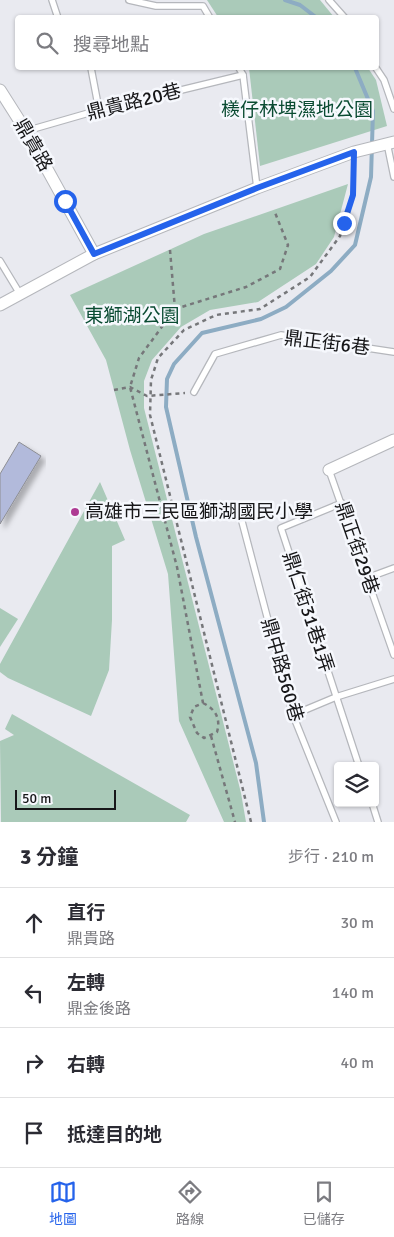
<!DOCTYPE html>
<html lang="zh-TW">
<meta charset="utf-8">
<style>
:root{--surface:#fff;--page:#f7f7f7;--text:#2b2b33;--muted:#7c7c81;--line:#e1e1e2;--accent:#2563eb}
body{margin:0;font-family:Signika,"Noto Sans TC",sans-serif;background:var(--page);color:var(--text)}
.controls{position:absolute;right:15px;bottom:15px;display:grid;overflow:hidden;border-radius:5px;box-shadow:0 1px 4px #0004}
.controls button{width:45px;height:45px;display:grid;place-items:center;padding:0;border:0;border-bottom:1px solid var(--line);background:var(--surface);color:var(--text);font:25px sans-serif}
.scale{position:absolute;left:15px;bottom:12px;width:101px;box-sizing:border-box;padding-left:5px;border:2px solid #171719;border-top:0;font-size:14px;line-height:18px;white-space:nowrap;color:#171719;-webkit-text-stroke:4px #f6f8fd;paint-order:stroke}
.stop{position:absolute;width:15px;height:15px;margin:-11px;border:4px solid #2563eb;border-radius:50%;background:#fff}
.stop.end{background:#2563eb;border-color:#fff;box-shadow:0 1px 5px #0008}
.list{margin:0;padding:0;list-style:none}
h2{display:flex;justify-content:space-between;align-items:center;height:65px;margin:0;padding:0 20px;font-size:21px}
h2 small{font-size:16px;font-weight:400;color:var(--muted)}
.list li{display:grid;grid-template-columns:32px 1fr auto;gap:15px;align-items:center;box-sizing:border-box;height:70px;padding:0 20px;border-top:1px solid var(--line)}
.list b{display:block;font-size:19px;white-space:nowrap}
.list p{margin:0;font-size:16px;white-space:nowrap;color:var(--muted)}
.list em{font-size:16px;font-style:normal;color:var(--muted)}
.icon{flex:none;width:28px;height:28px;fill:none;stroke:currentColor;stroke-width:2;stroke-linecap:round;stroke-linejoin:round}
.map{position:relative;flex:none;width:394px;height:822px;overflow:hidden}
.search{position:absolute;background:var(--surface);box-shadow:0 1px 4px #0004;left:15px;right:15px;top:15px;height:55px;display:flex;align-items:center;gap:12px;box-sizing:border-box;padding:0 18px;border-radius:5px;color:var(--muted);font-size:19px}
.sheet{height:345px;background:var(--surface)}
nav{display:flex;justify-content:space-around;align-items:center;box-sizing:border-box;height:70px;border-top:1px solid var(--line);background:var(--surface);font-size:14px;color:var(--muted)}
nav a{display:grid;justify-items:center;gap:2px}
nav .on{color:var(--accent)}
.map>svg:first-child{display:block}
.green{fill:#aacab9}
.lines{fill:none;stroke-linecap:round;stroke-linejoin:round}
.stream{stroke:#8dacc3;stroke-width:4}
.building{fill:#b2badb;stroke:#8d8e93;filter:url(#shadow)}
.lane-casing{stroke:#b5b7bc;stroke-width:8}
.street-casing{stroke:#b5b7bc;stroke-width:13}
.path{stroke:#76777a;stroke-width:2.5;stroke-dasharray:4 4;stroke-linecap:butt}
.lane{stroke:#fff;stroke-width:5.5}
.street{stroke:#fff;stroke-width:11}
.route{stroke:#2563eb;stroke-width:6}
.poi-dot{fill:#ae3a93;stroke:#f6f8fd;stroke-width:2}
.labels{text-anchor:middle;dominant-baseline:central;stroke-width:5;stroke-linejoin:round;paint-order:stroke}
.street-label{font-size:19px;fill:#171719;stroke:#f6f8fd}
.park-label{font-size:19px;fill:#0a4b32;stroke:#f6f8fd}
.poi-label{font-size:19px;fill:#171719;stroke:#f6f8fd;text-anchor:start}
</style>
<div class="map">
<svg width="394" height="822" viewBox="0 0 394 822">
<defs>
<filter id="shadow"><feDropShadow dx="4.5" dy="4.5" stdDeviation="2.5" flood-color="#0004"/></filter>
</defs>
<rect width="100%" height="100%" fill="#e9eaf0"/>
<g class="green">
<polygon points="207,0 320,0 334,17 218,17"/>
<polygon points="249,68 368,68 376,80 387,126 260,166"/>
<polygon points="348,184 334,237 316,264 258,302 210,310 181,327 152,360 144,381 144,408 241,793 246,822 224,822 179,721 168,574 130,450 106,360 70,295 204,234"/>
<polygon points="100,482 125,540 112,546 112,620 109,670 91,716 8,678 0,672 0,664"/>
<polygon points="0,608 18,619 0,647"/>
<polygon points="12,714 190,815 186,822 1,822 0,741 14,735 5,729"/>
</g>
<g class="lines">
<g class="stream">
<polyline points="285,0 300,5 317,18"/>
<polyline points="264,822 256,763 196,537 166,407 167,379 174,364 202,333 261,319 286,307 331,271 355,245 371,177 373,111 355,68"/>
</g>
</g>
<polygon class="building" points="19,442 41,456 0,524 0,474"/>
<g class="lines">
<defs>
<g id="lane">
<polyline points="52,0 58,18"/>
<polyline points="129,0 156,6 203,6 210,18"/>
<polyline points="329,0 345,18"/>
<polyline points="91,68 99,110"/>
<polyline points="239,68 243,75 257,188"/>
<polyline points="376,68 384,80 394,109"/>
<polyline points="26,131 99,110 243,75"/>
<polyline points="387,143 394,177"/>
<polyline points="0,261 20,294"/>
<polyline points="194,392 215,354 281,335 394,352"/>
<polyline points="329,470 394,655"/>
<polyline points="342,503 281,528 359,766"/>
<polyline points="240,514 293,715 336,822"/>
<polyline points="367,578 394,568"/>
<polyline points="293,715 336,697 394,679"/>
<polyline points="372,803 378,822"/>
</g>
<g id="street">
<polyline points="0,90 26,131 94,254"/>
<polyline points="0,305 94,254 257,188 354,152 394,142"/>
<polyline points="329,470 394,440"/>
</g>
</defs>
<use href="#lane" class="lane-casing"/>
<use href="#street" class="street-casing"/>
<g class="path">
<polyline points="170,250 175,309"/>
<polyline points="114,390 130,387 147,396 185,393"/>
<path d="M203 703C215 709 221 718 217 732L204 738 197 733 190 717 194 707 203 703 177 567 130 387 139 358 175 309 246 287 280 269 288 245 274 210"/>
<polyline points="211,736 235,822"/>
<polyline points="251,822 150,415 151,380 158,358 184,330 216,315 260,309 310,277 340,236 353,195 354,165"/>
</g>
<use href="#lane" class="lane"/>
<use href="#street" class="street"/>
</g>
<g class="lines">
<polyline class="route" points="65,201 94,254 257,188 354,152 353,195 344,223"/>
</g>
<circle class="poi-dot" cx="75" cy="512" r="5"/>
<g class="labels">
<g class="street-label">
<text transform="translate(134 102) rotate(-14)">鼎貴路20巷</text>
<text transform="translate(33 145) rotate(60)">鼎貴路</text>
<text transform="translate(327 343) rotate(7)">鼎正街6巷</text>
<text transform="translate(357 548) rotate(71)">鼎正街29巷</text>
<text transform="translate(308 612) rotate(72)">鼎仁街31巷1弄</text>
<text transform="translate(282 670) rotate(74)">鼎中路560巷</text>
</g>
<g class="park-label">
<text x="297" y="110">檨仔林埤濕地公園</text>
<text x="132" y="316">東獅湖公園</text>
</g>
<g class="poi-label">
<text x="85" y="512">高雄市三民區獅湖國民小學</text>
</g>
</g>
</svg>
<div class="controls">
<button><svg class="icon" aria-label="layers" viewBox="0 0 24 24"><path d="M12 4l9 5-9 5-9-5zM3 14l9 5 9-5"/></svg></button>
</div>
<div class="scale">50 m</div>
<div class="stop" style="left:65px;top:201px"></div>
<div class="stop end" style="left:344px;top:223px"></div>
<div class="search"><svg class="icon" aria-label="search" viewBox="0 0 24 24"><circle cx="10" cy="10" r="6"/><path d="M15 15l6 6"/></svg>搜尋地點</div>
</div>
<section class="sheet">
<h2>3 分鐘<small>步行 · 210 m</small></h2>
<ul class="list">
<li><svg class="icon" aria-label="ahead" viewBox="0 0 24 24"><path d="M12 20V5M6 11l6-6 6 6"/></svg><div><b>直行</b><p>鼎貴路</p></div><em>30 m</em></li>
<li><svg class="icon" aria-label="left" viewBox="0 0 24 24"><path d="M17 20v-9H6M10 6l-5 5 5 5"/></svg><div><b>左轉</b><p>鼎金後路</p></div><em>140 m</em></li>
<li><svg class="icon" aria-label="right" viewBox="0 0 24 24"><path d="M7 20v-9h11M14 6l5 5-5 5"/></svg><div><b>右轉</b></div><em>40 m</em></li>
<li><svg class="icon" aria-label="arrive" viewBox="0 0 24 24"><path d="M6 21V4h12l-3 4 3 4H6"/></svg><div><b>抵達目的地</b></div></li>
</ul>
</section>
<nav>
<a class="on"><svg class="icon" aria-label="map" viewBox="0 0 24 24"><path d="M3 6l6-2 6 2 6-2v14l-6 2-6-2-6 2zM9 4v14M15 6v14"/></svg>地圖</a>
<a><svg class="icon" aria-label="directions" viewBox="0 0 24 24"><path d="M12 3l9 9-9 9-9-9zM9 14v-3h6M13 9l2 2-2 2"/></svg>路線</a>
<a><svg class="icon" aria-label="saved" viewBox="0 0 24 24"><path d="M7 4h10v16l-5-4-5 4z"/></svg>已儲存</a>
</nav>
